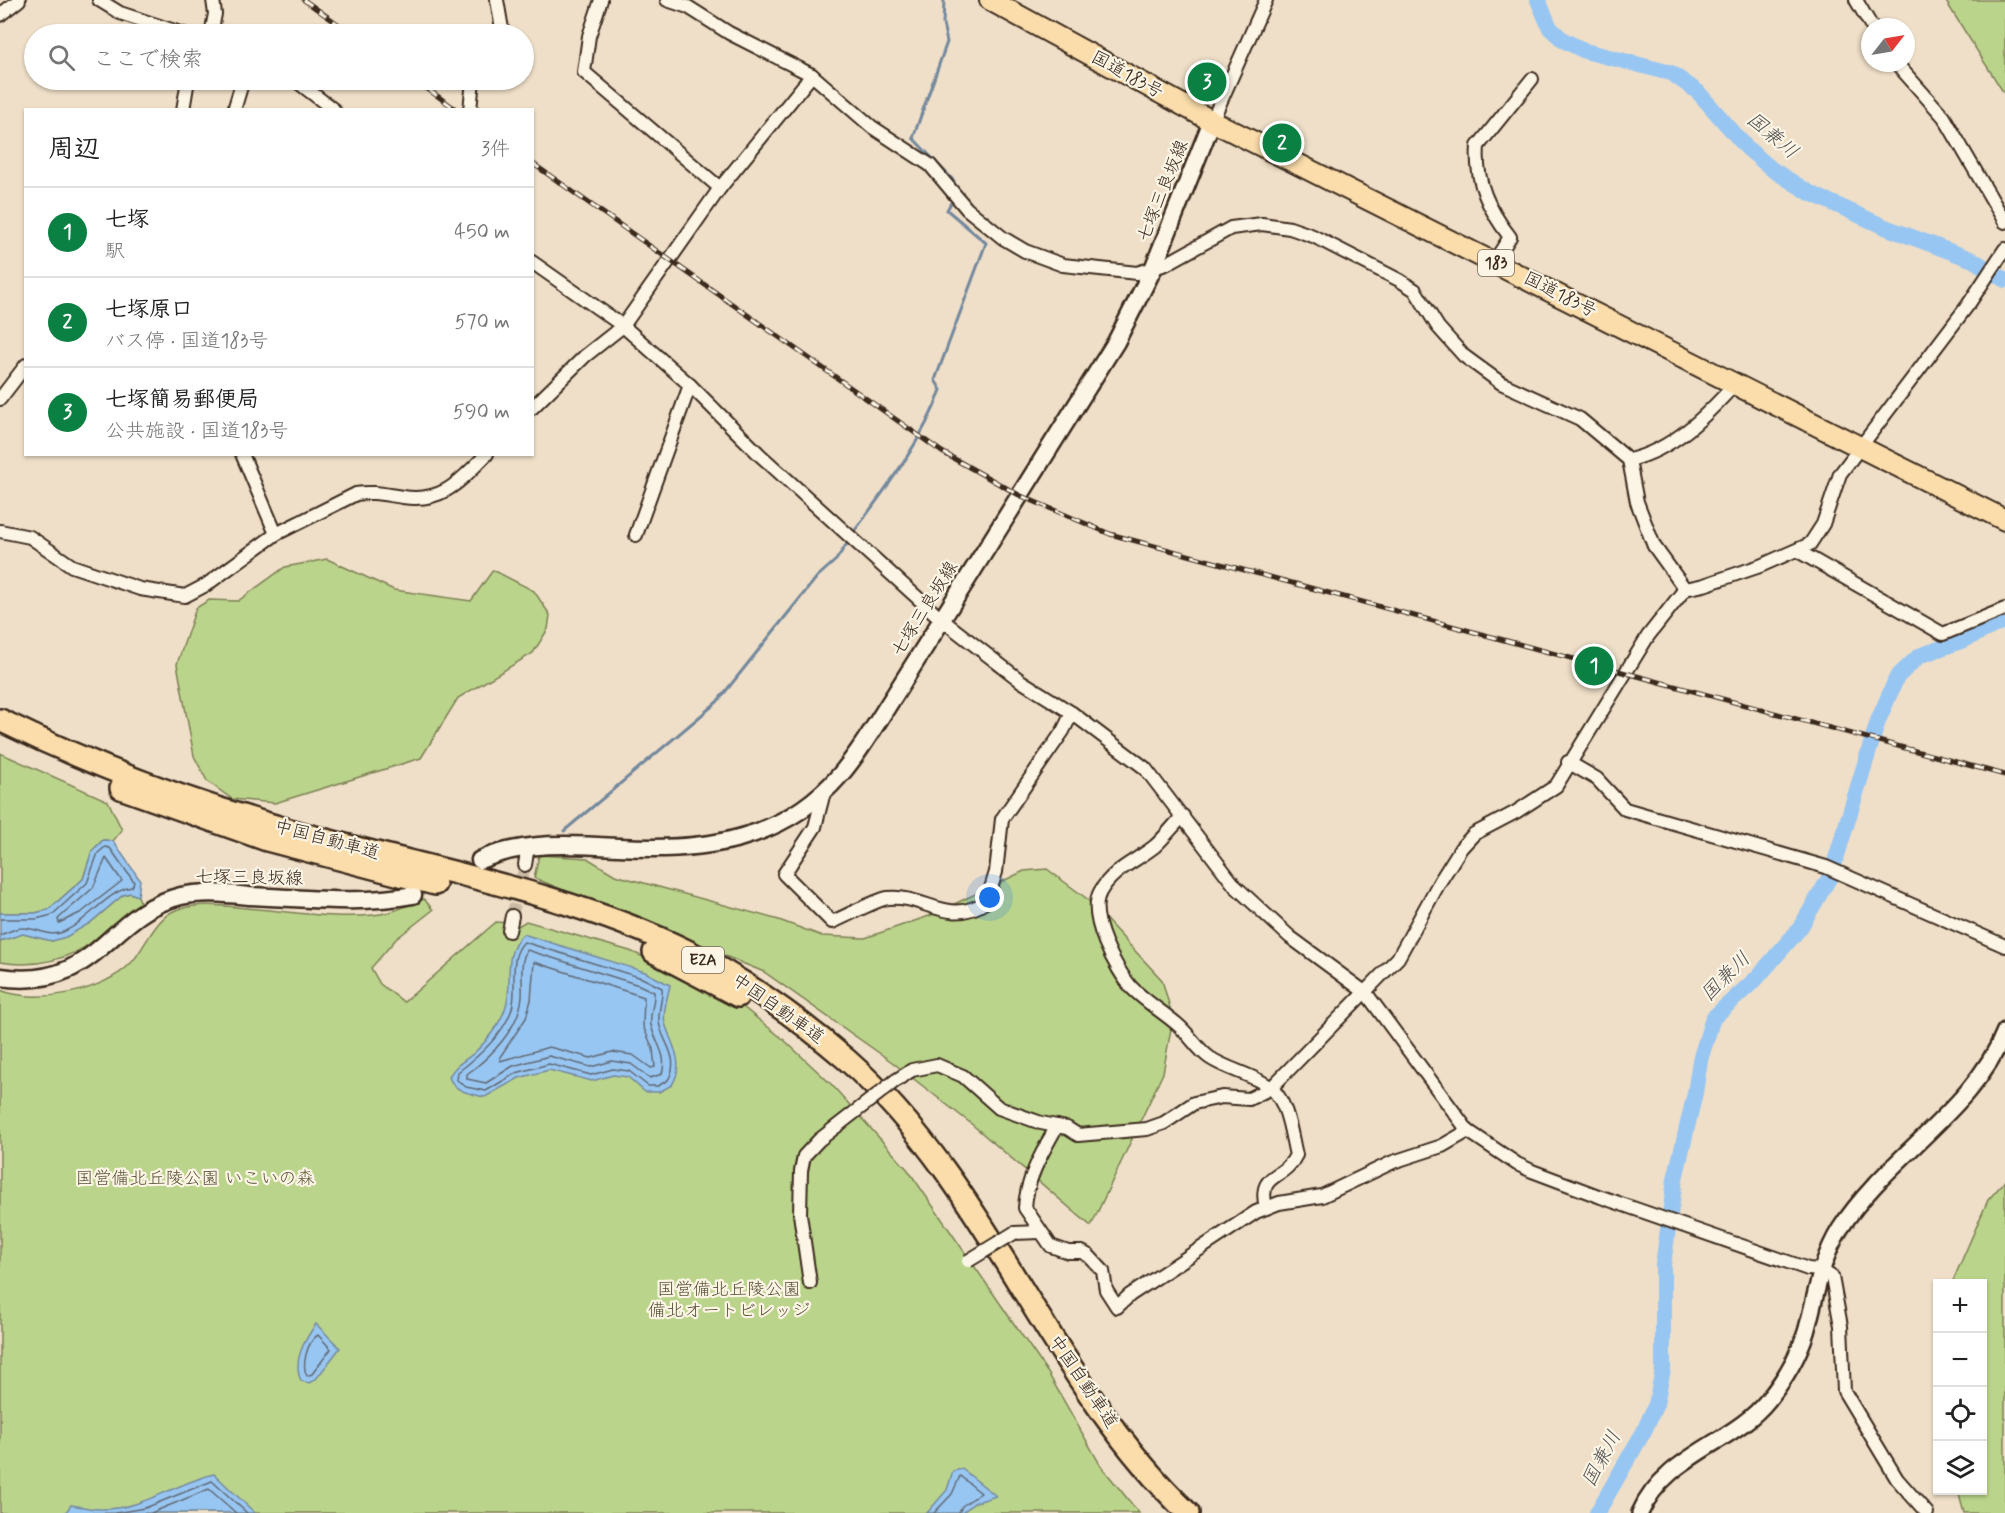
<!DOCTYPE html>
<html lang="ja">
<meta charset="utf-8">
<style>
:root{--surface:#fff;--page:#f2f2f2;--text:#222;--muted:#767676;--line:#e0e0e0;--accent:#0b8043}
body{margin:0;font-family:Mynerve,"Klee One",sans-serif;background:var(--page);color:var(--text)}
.controls{position:absolute;right:18px;bottom:18px;display:grid;overflow:hidden;border-radius:0px;box-shadow:0 2px 4px #0004}
.controls button{width:54px;height:54px;display:grid;place-items:center;padding:0;border:0;border-bottom:2px solid var(--line);background:var(--surface);color:var(--text);font:30px sans-serif}
.compass{position:absolute;left:1861px;top:18px;width:54px;height:54px;border-radius:50%;background:var(--surface);box-shadow:0 2px 4px #0004;rotate:59deg}
.you{position:absolute;left:990px;top:898px;width:21px;height:21px;margin:-15px;border:4px solid #fff;border-radius:50%;background:#1a73e8;box-shadow:0 0 0 9px #1a73e833}
.badge{display:grid;place-items:center;width:39px;height:39px;border-radius:50%;background:var(--accent);color:#fff;font-size:20px;font-weight:700}
.pin{position:absolute;translate:-50% -50%;border:3px solid #fff;box-shadow:0 2px 6px #0006}
.list{margin:0;padding:0;list-style:none}
h2{display:flex;justify-content:space-between;align-items:center;height:78px;margin:0;padding:0 24px;font-size:26px}
h2 small{font-size:20px;font-weight:400;color:var(--muted)}
.list li{display:grid;grid-template-columns:39px 1fr auto;gap:18px;align-items:center;box-sizing:border-box;height:90px;padding:0 24px;border-top:2px solid var(--line)}
.list b{display:block;font-size:22px;white-space:nowrap}
.list p{margin:0;font-size:20px;white-space:nowrap;color:var(--muted)}
.list em{font-size:20px;font-style:normal;color:var(--muted)}
.icon{flex:none;width:33px;height:33px;fill:none;stroke:currentColor;stroke-width:2;stroke-linecap:round;stroke-linejoin:round}
.map{position:relative;flex:none;width:2005px;height:1513px;overflow:hidden}
.search{position:absolute;background:var(--surface);box-shadow:0 2px 4px #0004;left:24px;top:24px;width:510px;height:66px;display:flex;align-items:center;gap:15px;box-sizing:border-box;padding:0 21px;border-radius:33px;color:var(--muted);font-size:22px}
.panel{position:absolute;background:var(--surface);box-shadow:0 2px 4px #0004;left:24px;top:108px;width:510px;height:348px;border-radius:0px}
.map>svg:first-child{display:block}
.green{fill:#bbd48b;stroke:#7b7f54;stroke-width:1.5}
.water{fill:#98c6f2;stroke:#73889d;stroke-width:1.5}
.lines{fill:none;stroke-linecap:round;stroke-linejoin:round}
.shore{stroke:#606873;stroke-width:1.5}
.stream{stroke:#73889d;stroke-width:3}
.river{stroke:#98c6f2;stroke-width:16}
.minor-tunnel{stroke:#cbbba6;stroke-width:12;stroke-dasharray:12 6;stroke-linecap:butt}
.minor-casing{stroke:#3b2a1e;stroke-width:16}
.tertiary-casing{stroke:#3b2a1e;stroke-width:20}
.secondary-casing{stroke:#3b2a1e;stroke-width:21}
.trunk-casing{stroke:#3b2a1e;stroke-width:24}
.motorway-casing{stroke:#3b2a1e;stroke-width:26}
.minor{stroke:#fcf5e5;stroke-width:12}
.tertiary{stroke:#fcf5e5;stroke-width:15}
.secondary{stroke:#fcf5e5;stroke-width:16}
.trunk{stroke:#fbddab;stroke-width:20}
.motorway{stroke:#fbddab;stroke-width:21}
.rail-casing{stroke:#3b2a1e;stroke-width:5}
.rail{stroke:#fcf5e5;stroke-width:3;stroke-dasharray:9;stroke-linecap:butt}
.minor-bridge-casing{stroke:#3b2a1e;stroke-width:16;stroke-linecap:butt}
.minor-bridge{stroke:#fcf5e5;stroke-width:12}
.labels{text-anchor:middle;dominant-baseline:central;stroke-width:4.5;stroke-linejoin:round;paint-order:stroke}
.shield{fill:#fcf5e5;stroke:#75675a;stroke-width:1.5}
.shield-label{font-size:16px;font-weight:bold;fill:#3b2a1e}
.street-label{font-size:18px;fill:#3b2a1e;stroke:#fcf5e5}
.park-label{font-size:18px;fill:#5b5439;stroke:#fcf5e5}
.water-label{font-size:20px;font-style:italic;fill:#525153;stroke:#fcf5e5}
</style>
<div class="map">
<svg width="2005" height="1513" viewBox="0 0 2005 1513">
<rect width="100%" height="100%" fill="#efdfc8"/>
<filter id="ink" filterUnits="userSpaceOnUse"><feTurbulence type="fractalNoise" baseFrequency=".0167" numOctaves="2"/><feDisplacementMap in="SourceGraphic" scale="12" xChannelSelector="R" yChannelSelector="G"/><feConvolveMatrix kernelMatrix="1 2 1 2 8 2 1 2 1" color-interpolation-filters="sRGB"/></filter>
<g filter="url(#ink)">
<g class="green">
<polygon points="1945,0 2005,0 2005,95"/>
<polygon points="327,559 394,590 471,601 493,570 534,591 550,615 548,629 533,653 458,698 421,758 275,803 232,799 207,781 194,756 177,664 196,608 209,600 238,601 285,567"/>
<polygon points="0,753 108,801 122,830 113,841 103,840 92,851 83,879 48,910 35,913 0,913"/>
<polygon points="539,855 587,858 615,875 779,920 822,936 865,938 929,916 1024,871 1047,869 1086,898 1162,980 1173,1018 1163,1073 1091,1226 969,1122 892,1062 764,972 534,878"/>
<path d="M130 893 138 896 141 904C97 943 61 972 0 962V941L23 934 52 941 90 923 123 895Z"/>
<path d="M424 899 433 910 396 939 371 968 380 984 404 1002 496 922 509 923 515 928 526 921 630 951 704 983 738 1003 783 1039 831 1084 908 1170 1048 1373 1101 1466 1139 1513H0V990C38 1005 104 992 132 962 145 947 156 917 176 910 201 901 231 907 257 909 298 912 350 922 390 912 401 909 413 903 424 899Z"/>
<polygon points="2005,1181 2005,1513 1964,1513 1958,1491 1982,1490 1982,1284 1952,1283 1988,1200"/>
</g>
<g class="water">
<polygon points="103,840 113,841 140,880 138,896 130,893 123,895 90,923 66,937 52,941 23,934 0,941 0,913 35,913 48,910 83,879 92,851"/>
<path d="M523 934 645 972 670 985C668 996 662 1012 665 1023 671 1044 686 1062 672 1085L659 1092H645L628 1077 613 1075 592 1081 549 1070 519 1078 485 1097C471 1094 454 1092 449 1077 455 1064 466 1061 476 1051 486 1042 501 1022 505 1009 515 982 500 957 523 934Z"/>
<path d="M316 1324 340 1348 316 1379 309 1383 301 1381C292 1361 304 1341 316 1324Z"/>
<polygon points="962,1469 996,1496 974,1503 962,1513 927,1513 947,1490 953,1471"/>
<path d="M214 1474 255 1513H65L71 1505C80 1506 90 1509 99 1509 140 1511 176 1483 214 1474Z"/>
</g>
<g class="lines">
<g class="shore">
<polygon points="106,858 122,881 82,912 59,923 58,919 93,888"/>
<path d="M0 919H36L52 915 87 883 98 853 105 847 110 848 134 882 132 887C106 891 88 922 63 932 48 938 37 927 22 928 15 928 7 933 0 935"/>
<path d="M524 942 642 978 662 988C663 999 658 1010 659 1021 660 1040 682 1057 668 1080L658 1086H648L629 1071 613 1069 591 1075 549 1064 516 1073 486 1091 466 1087 457 1080 458 1072C478 1057 500 1038 510 1014 520 992 506 959 524 942Z"/>
<path d="M527 950 639 985 654 992C655 1003 649 1014 651 1025 655 1043 668 1054 662 1074L650 1078 631 1064 612 1061 591 1067 549 1056 513 1066 486 1083 467 1079V1074C491 1057 520 1027 522 996 523 982 519 962 527 950Z"/>
<polygon points="534,962 644,997 643,1026 653,1049 655,1067 651,1068 633,1055 612,1052 591,1058 549,1047 500,1061 500,1057 526,1018 531,1000"/>
<path d="M318 1335 331 1349 312 1374 307 1376C301 1365 307 1342 318 1335Z"/>
<polyline points="115,1513 145,1508 212,1481 247,1513"/>
<polyline points="151,1513 209,1489 236,1513"/>
<polyline points="934,1513 952,1494 960,1476 981,1493 962,1506 959,1513"/>
</g>
<g class="stream">
<polyline points="944,0 943,24 947,42 913,138 954,181 956,190"/>
<path d="M853 533C886 488 922 442 941 390L935 380 986 243 947 210 953 199"/>
<polyline points="564,831 717,702 817,577 836,560 850,539"/>
</g>
<g class="river">
<polyline points="1538,0 1550,28 1563,40 1585,51 1671,73 1698,92 1747,148 1773,170 1810,193 1885,227 1973,260 2005,280"/>
<polyline points="1597,1513 1644,1431 1656,1404 1663,1369 1663,1265 1675,1179 1695,1093 1700,1060 1713,1018 1757,978 1800,928 1831,875 1878,721 1897,677 1919,656 1964,640 2005,620"/>
</g>
<polyline class="minor-tunnel" points="512,916 525,865"/>
<defs>
<g id="minor">
<polyline points="99,0 120,13 184,34"/>
<polyline points="601,0 589,36 584,72 720,188"/>
<polyline points="667,0 688,7 729,33 812,75 872,127 930,165 967,209 1003,238 1025,251 1063,265 1137,273 1166,264 1231,228 1262,224 1290,228 1313,236 1399,280 1415,290 1438,327 1464,356 1501,383 1580,419 1629,460 1637,502 1654,546 1685,589"/>
<polyline points="1856,0 1872,27"/>
<polyline points="0,15 19,0"/>
<polyline points="211,34 215,14 213,0"/>
<polyline points="496,34 502,29 497,0"/>
<polyline points="1896,63 1944,117 2005,222"/>
<polyline points="295,80 334,110"/>
<polyline points="183,110 188,80"/>
<polyline points="234,110 243,80"/>
<polyline points="470,110 473,80"/>
<polyline points="1212,121 1266,0"/>
<polyline points="532,262 623,326 690,385 760,455 941,619 1021,681 1072,713 1145,768 1235,886 1290,937 1366,993 1468,1131 1517,1164 1532,1171 1601,1197 1808,1269 1821,1270 1832,1277 1841,1326 1844,1391 1897,1479 1927,1513"/>
<path d="M1494 262 1510 237C1489 210 1475 182 1478 146L1532 79"/>
<polyline points="0,399 26,365"/>
<polyline points="532,408 585,356 623,326 720,188 812,75"/>
<polyline points="242,454 276,534"/>
<path d="M1629 460C1673 450 1707 415 1736 383"/>
<path d="M0 531 30 537 72 566 140 589 185 596 206 585 276 534 356 494C373 491 386 495 403 497 443 503 460 481 487 454"/>
<polyline points="636,535 690,385"/>
<polyline points="1798,551 1943,634 2005,609"/>
<polyline points="1568,762 1597,779 1625,809 1826,867 2005,946"/>
<path d="M824 792 815 827 784 874 832 922C845 917 875 900 888 898 924 894 949 928 987 901L996 872 1002 819 1063 731 1072 713"/>
<path d="M1183 816C1173 826 1165 837 1155 846 1135 862 1113 869 1100 892 1087 916 1116 970 1132 988 1146 1002 1163 1012 1178 1025 1190 1035 1197 1049 1210 1058 1228 1070 1255 1075 1271 1088 1288 1102 1291 1135 1296 1155 1284 1181 1257 1171 1266 1208"/>
<polyline points="525,865 528,846"/>
<polyline points="509,931 512,916"/>
<polyline points="895,1081 912,1070 937,1065 963,1076 999,1108 1041,1123 1067,1128 1078,1135 1147,1129 1164,1123 1194,1103 1222,1097 1249,1099 1271,1088 1398,958 1439,883 1461,848 1474,834 1516,812 1556,786 1648,636 1685,589 1704,585 1760,566 1810,544 1823,524 1840,474 1968,305 2005,249"/>
<path d="M1057 1126C1043 1151 1026 1179 1025 1208L1051 1246 1068 1252H1082L1089 1256 1103 1271 1106 1290 1117 1307 1130 1295 1256 1212 1279 1203 1322 1196 1393 1162 1442 1146 1468 1131"/>
<polyline points="1014,1233 1040,1232"/>
<polyline points="810,1283 800,1214 801,1171 804,1156 819,1140 855,1112"/>
</g>
<path id="tertiary" d="M1640 1513C1665 1455 1733 1444 1768 1400 1785 1379 1798 1357 1806 1332 1816 1297 1820 1261 1840 1229 1886 1157 1974 1110 2005 1031"/>
<g id="secondary">
<path d="M480 860C525 841 571 844 619 847 702 852 782 842 840 775 861 751 877 722 894 696L1116 342 1153 269 1212 121"/>
<path d="M0 977C100 991 105 914 181 896 203 891 228 894 249 896 304 898 360 905 413 895"/>
</g>
<polyline id="trunk" points="990,0 1212,121 2005,520"/>
<g id="motorway">
<path d="M0 720C87 763 179 798 272 825 406 865 562 889 687 951 745 980 798 1018 847 1060 992 1188 1049 1381 1188 1513"/>
<polyline points="121,788 267,840 435,884"/>
<polyline points="654,952 738,996"/>
</g>
</defs>
<use href="#minor" class="minor-casing"/>
<use href="#tertiary" class="tertiary-casing"/>
<use href="#secondary" class="secondary-casing"/>
<use href="#trunk" class="trunk-casing"/>
<use href="#motorway" class="motorway-casing"/>
<use href="#minor" class="minor"/>
<use href="#tertiary" class="tertiary"/>
<use href="#secondary" class="secondary"/>
<use href="#trunk" class="trunk"/>
<use href="#motorway" class="motorway"/>
<defs>
<g id="rail">
<polyline points="304,0 352,34"/>
<polyline points="415,80 457,110"/>
<polyline points="532,163 942,452 1019,495 1110,534 2005,775"/>
</g>
</defs>
<use href="#rail" class="rail-casing"/>
<use href="#rail" class="rail"/>
<defs>
<g id="minor-bridge">
<polyline points="855,1112 895,1081"/>
<polyline points="968,1261 1014,1233"/>
</g>
</defs>
<use href="#minor-bridge" class="minor-bridge-casing"/>
<use href="#minor-bridge" class="minor-bridge"/>
</g>
</g>
<g class="labels">
<g class="shield">
<rect x="1478" y="250" width="36" height="26" rx="4.5"/>
<rect x="682" y="947" width="42" height="26" rx="4.5"/>
</g>
<g class="shield-label">
<text x="1496" y="263">183</text>
<text x="703" y="960">E2A</text>
</g>
<g class="street-label">
<text transform="translate(1127 75) rotate(29)">国道183号</text>
<text transform="translate(1163 191) rotate(-68)">七塚三良坂線</text>
<text transform="translate(1560 295) rotate(27)">国道183号</text>
<text transform="translate(925 609) rotate(-58)">七塚三良坂線</text>
<text transform="translate(327 840) rotate(15)">中国自動車道</text>
<text transform="translate(249 878) rotate(1)">七塚三良坂線</text>
<text transform="translate(778 1009) rotate(35)">中国自動車道</text>
<text transform="translate(1083 1382) rotate(56)">中国自動車道</text>
</g>
<g class="park-label">
<text x="195" y="1179">国営備北丘陵公園 いこいの森</text>
<text x="729" y="1290">国営備北丘陵公園<tspan x="729" dy="21">備北オートビレッジ</tspan></text>
</g>
<g class="water-label">
<text transform="translate(1772 136) rotate(40)">国兼川</text>
<text transform="translate(1726 977) rotate(-45)">国兼川</text>
<text transform="translate(1602 1459) rotate(-62)">国兼川</text>
</g>
</g>
</svg>
<div class="controls">
<button>+</button>
<button>−</button>
<button><svg class="icon" aria-label="locate" viewBox="0 0 24 24"><circle cx="12" cy="12" r="6"/><path d="M12 2v4M12 18v4M2 12h4M18 12h4"/></svg></button>
<button><svg class="icon" aria-label="layers" viewBox="0 0 24 24"><path d="M12 4l9 5-9 5-9-5zM3 14l9 5 9-5"/></svg></button>
</div>
<svg class="compass" viewBox="-18 -18 36 36"><path d="M0-13l5 13h-10z" fill="#e53935"/><path d="M0 13l5-13h-10z" fill="#767676"/></svg>
<div class="you"></div>
<div class="pin badge" style="left:1594px;top:666px">1</div>
<div class="pin badge" style="left:1282px;top:143px">2</div>
<div class="pin badge" style="left:1207px;top:82px">3</div>
<div class="search"><svg class="icon" aria-label="search" viewBox="0 0 24 24"><circle cx="10" cy="10" r="6"/><path d="M15 15l6 6"/></svg>ここで検索</div>
<section class="panel">
<h2>周辺<small>3件</small></h2>
<ul class="list">
<li><span class="badge">1</span><div><b>七塚</b><p>駅</p></div><em>450 m</em></li>
<li><span class="badge">2</span><div><b>七塚原口</b><p>バス停 · 国道183号</p></div><em>570 m</em></li>
<li><span class="badge">3</span><div><b>七塚簡易郵便局</b><p>公共施設 · 国道183号</p></div><em>590 m</em></li>
</ul>
</section>
</div>
